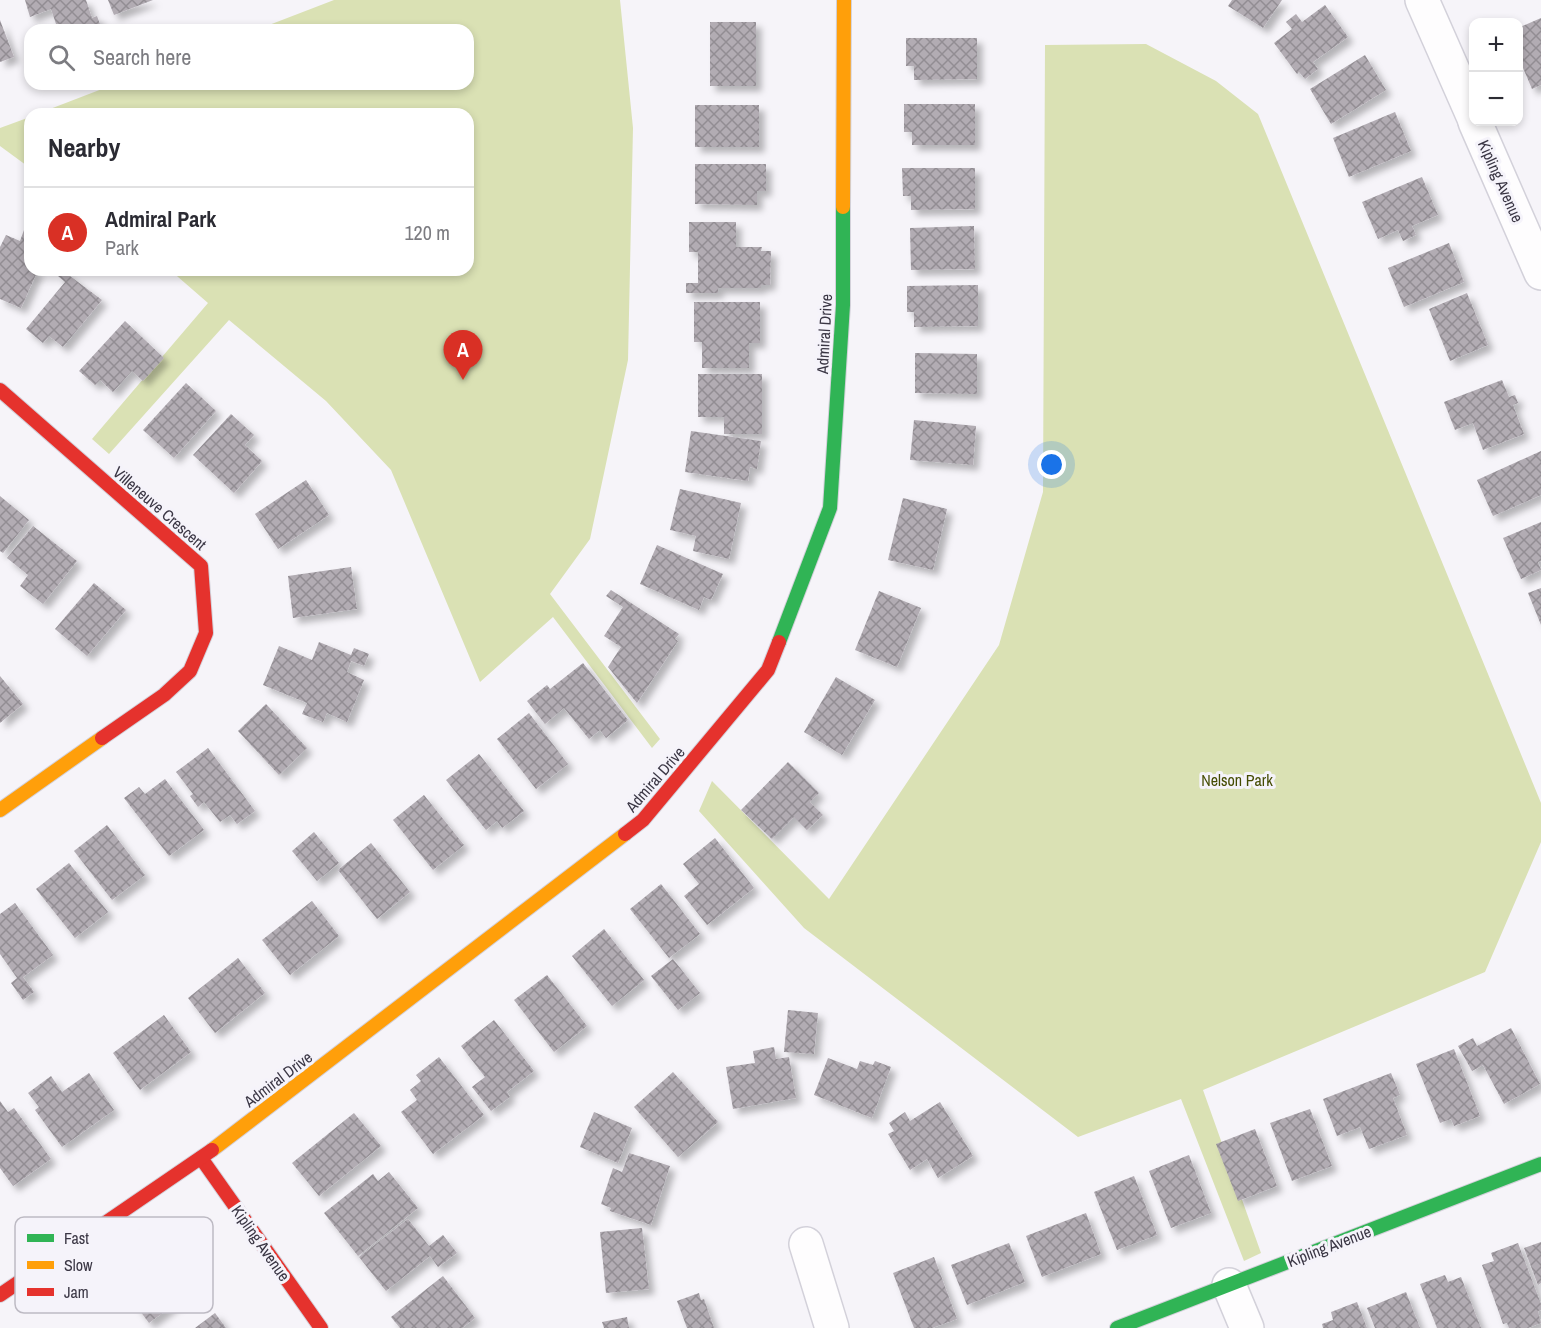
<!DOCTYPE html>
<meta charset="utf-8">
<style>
:root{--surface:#fff;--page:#f2f2f3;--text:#2b2b33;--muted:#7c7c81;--line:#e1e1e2;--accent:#d93025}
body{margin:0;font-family:"Archivo Narrow",sans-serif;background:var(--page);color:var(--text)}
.controls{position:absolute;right:18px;top:18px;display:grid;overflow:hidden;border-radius:12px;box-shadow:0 3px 9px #0003}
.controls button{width:54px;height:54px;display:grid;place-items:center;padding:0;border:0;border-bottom:2px solid var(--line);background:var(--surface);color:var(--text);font:30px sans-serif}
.you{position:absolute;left:1052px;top:465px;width:21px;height:21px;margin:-15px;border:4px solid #fff;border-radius:50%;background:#1a73e8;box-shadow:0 0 0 9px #1a73e833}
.badge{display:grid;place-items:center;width:39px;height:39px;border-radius:50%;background:var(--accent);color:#fff;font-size:20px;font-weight:700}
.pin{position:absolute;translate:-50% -50px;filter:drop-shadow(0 2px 3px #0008)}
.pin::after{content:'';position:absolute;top:32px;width:21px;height:18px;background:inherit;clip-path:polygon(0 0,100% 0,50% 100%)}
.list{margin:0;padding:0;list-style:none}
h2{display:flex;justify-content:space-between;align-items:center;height:78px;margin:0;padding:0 24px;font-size:26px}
h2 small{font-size:20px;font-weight:400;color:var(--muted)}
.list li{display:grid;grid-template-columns:39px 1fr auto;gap:18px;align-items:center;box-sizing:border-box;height:90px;padding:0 24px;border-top:2px solid var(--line)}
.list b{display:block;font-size:22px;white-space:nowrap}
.list p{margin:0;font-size:20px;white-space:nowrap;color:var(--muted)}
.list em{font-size:20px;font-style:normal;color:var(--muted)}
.icon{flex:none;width:33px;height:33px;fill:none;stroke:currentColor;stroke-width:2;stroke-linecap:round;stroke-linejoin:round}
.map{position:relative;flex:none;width:1541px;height:1328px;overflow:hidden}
.search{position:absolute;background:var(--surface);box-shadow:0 3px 9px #0003;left:24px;top:24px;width:450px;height:66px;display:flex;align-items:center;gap:15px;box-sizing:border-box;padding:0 21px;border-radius:18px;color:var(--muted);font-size:22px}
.panel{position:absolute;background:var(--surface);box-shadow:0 3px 9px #0003;left:24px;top:108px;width:450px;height:168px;border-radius:18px}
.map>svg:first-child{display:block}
.green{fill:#dae1b4}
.building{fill:url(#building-cross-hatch);filter:url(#shadow)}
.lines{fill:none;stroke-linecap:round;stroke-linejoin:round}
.street-casing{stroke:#d3d1da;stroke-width:36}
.fast-casing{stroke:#d3d1da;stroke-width:16}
.slow-casing{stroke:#d3d1da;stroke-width:16}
.jam-casing{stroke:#d3d1da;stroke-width:16}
.street{stroke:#fefdfe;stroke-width:33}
.fast{stroke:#30b455;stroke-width:14}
.slow{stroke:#ff9f0a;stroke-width:14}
.jam{stroke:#e5322d;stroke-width:14}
.labels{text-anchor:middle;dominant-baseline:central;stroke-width:6;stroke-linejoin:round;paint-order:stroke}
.street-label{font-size:16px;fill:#3a3644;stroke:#f5f3fa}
.park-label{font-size:16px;fill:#454c03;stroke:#f5f3fa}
.key{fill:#f5f3fa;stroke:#bdbac3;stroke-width:1.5}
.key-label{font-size:16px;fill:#3a3644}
</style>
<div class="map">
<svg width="1541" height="1328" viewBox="0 0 1541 1328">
<defs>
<pattern id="building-cross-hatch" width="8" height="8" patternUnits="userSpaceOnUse" patternTransform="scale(1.5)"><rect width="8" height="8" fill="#b2acb3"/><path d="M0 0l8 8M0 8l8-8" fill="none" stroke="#928d93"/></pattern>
<filter id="shadow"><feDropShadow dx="5.5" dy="5.5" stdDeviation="3" flood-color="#0004"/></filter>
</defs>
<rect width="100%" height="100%" fill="#f6f4f9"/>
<g class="green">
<polygon points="334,0 620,0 633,128 628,360 590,539 550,594 660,739 652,748 553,617 480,682 391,470 326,401 229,320 109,454 92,439 208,303 170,270 468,270 468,114 37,114 115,84 468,84 468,30 256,30"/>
<polygon points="1146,44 1216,81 1258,114 1541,803 1541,842 1485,972 1203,1090 1261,1253 1244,1261 1181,1099 1078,1137 804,928 699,811 712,781 829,899 999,645 1043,492 1045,45"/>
<polygon points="30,117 30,168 0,146 0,128"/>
</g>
<g class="building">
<polygon points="25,0 86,0 92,18 97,16 102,30 89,30 88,26 77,30 58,30 51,9 30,17"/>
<polygon points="108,0 153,0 114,15"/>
<polygon points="1232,0 1282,0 1263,28 1228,6"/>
<polygon points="1325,5 1348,37 1313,62 1318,69 1305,79 1299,72 1297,74 1274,43 1292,29 1286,22 1296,14 1302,22"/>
<polygon points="1541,18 1541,85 1532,89 1518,56 1518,28"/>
<polygon points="0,20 14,57 0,62"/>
<rect x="710" y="22" width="46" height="64"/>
<polygon points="906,38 977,38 977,79 914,80 914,66 906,66"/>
<polygon points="1365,55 1386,90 1331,124 1310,89"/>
<polygon points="904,104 975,104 975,145 912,145 912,132 904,132"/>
<rect x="695" y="105" width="64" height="42"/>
<polygon points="1395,112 1411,151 1349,177 1333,138"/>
<polygon points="695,164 766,164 766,191 757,191 757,205 695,204"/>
<polygon points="902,168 975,168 975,209 911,210 911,196 903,196"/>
<polygon points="1422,177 1438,215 1412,226 1416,235 1403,241 1398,230 1378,239 1362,202"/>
<polygon points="689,222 736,222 736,247 762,247 761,251 771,251 770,285 761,285 761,288 718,288 718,293 686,293 686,283 698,283 698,252 689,252"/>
<polygon points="974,226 975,269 911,270 910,228"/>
<polygon points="24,230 30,233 30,270 38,270 21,308 0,299 0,247 6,235 20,241"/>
<polygon points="1449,243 1464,282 1404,307 1388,268"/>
<polygon points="62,270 102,300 63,347 49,336 43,343 26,329 65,282 58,276"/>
<polygon points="978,285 978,326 914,327 914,312 907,312 907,286"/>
<polygon points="1467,293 1488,345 1450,361 1429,309"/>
<polygon points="694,302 760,302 760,343 749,343 749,368 702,368 702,342 694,342"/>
<polygon points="125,321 164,358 143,381 132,371 113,392 100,380 95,385 79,371"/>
<polygon points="915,353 977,354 977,394 915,393"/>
<polygon points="698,374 762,374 762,434 724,434 724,417 698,417"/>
<polygon points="1502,380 1509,397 1515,395 1518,403 1513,405 1524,434 1483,450 1473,423 1455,430 1444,402"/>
<polygon points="186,383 216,411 174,458 143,430"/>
<polygon points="231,414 254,435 245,445 262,461 234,493 193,455"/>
<polygon points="914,420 976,426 973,465 910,460"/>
<polygon points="691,431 761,441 757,469 750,467 748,481 685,472"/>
<polygon points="1541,451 1541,495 1493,516 1477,480"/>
<polygon points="306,480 329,515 278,549 255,514"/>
<polygon points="680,489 741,503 729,559 693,551 696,536 670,530"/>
<polygon points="0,496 29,520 3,553 0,551"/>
<polygon points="903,498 947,509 933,570 888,560"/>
<polygon points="1541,522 1541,561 1538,562 1541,570 1521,579 1503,538"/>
<polygon points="33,526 77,561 43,604 20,586 28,575 7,558"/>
<polygon points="657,545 723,574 711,600 704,597 699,610 640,584"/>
<polygon points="351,567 357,609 293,618 288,576"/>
<polygon points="94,583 126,610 87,656 55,629"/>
<polygon points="1541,588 1541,625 1528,593"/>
<polygon points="611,590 679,634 675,639 678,641 637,703 608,667 621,647 604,636 623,607 606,596"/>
<polygon points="879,591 921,608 897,667 855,650"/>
<polygon points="319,642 351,655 354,648 369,654 364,666 351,661 347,672 364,680 347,722 327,713 323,722 302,714 307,703 263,685 279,646 312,660"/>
<polygon points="583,663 628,720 606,738 600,730 589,739 564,708 545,724 527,701 547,685 550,689"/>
<polygon points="0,676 23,704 0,723"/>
<polygon points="836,677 875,700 842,755 804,732"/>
<polygon points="266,704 307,748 279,775 238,731"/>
<polygon points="529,713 568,764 536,789 497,739"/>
<polygon points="208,748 255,811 237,824 230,815 220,822 204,802 198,807 190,796 193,794 176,772"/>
<polygon points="479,754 524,811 502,828 497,821 486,830 446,780"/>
<polygon points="788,762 819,793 810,802 823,815 807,830 794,817 772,839 741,810"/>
<polygon points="165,779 204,830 169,856 124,798 139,787 145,794"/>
<polygon points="424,795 464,845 433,870 393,820"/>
<polygon points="107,825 145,875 112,900 74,851"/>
<polygon points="314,832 339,863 317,881 292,851"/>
<polygon points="715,838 754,888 707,925 684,896 699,884 683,864"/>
<polygon points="371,843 410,892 377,919 338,870"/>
<polygon points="69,863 108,912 75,938 36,889"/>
<polygon points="661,884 700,934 669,958 630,909"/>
<polygon points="312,901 339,936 290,975 262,940"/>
<polygon points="15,903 53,955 23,977 34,992 23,1000 11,983 17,978 0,954 0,914"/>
<polygon points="604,929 644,980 612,1006 572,956"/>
<polygon points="238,958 265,993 215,1033 188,998"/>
<polygon points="673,959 700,993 678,1010 651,976"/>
<polygon points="547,975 587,1026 554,1052 514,1000"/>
<polygon points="788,1010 818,1013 814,1054 784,1052"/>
<polygon points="164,1015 191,1052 140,1090 113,1053"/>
<polygon points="494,1020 534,1071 507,1092 510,1097 491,1111 472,1087 485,1077 461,1046"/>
<polygon points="1511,1028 1540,1084 1504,1104 1483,1065 1472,1071 1458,1046 1473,1038 1477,1046"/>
<polygon points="774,1047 776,1059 789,1057 796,1098 733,1109 726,1067 755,1063 753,1051"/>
<polygon points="1454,1049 1480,1116 1454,1126 1451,1119 1440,1123 1416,1064"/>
<polygon points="439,1057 484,1115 433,1154 401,1112 417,1100 410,1090 421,1081 416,1075"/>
<polygon points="828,1058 857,1069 860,1061 873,1065 875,1061 891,1067 872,1118 814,1095"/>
<polygon points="673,1072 718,1122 678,1157 634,1107"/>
<polygon points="89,1073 114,1110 62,1147 35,1110 39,1107 28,1093 51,1076 62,1092"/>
<polygon points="1391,1073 1400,1095 1393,1098 1407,1135 1369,1149 1360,1127 1337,1136 1323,1099"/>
<polygon points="0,1101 8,1112 14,1108 51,1159 13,1186 0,1168"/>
<polygon points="940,1102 973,1156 938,1178 927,1159 910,1170 888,1134 894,1131 889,1123 905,1112 910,1121"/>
<polygon points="1310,1109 1332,1166 1292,1181 1270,1123"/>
<polygon points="594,1112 632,1128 618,1163 580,1147"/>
<polygon points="354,1113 381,1146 319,1196 292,1163"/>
<polygon points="1255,1129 1277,1186 1238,1201 1216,1144"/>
<polygon points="629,1153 670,1166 651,1225 610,1211 611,1208 601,1204 613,1168 622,1172"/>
<polygon points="1189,1155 1211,1213 1171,1228 1149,1171"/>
<polygon points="389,1172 418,1208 358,1256 324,1213 373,1174 378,1181"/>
<polygon points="1134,1176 1157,1235 1117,1250 1094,1192"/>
<polygon points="1086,1213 1101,1254 1042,1277 1026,1236"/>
<polygon points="408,1219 429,1246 443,1235 457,1253 438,1267 430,1256 386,1291 359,1257"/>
<polygon points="642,1228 649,1289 606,1293 600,1232"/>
<polygon points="1541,1242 1541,1283 1538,1285 1524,1248"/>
<polygon points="1009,1243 1025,1282 967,1305 951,1265"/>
<polygon points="1518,1243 1541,1304 1541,1310 1538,1311 1541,1323 1528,1328 1509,1328 1507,1323 1503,1324 1482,1265 1494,1261 1491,1253"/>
<polygon points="183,1253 202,1278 194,1285 196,1288 149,1323 125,1291 175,1254 177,1257"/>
<polygon points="934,1257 957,1319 932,1328 914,1328 893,1273"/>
<polygon points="1445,1275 1448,1282 1461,1277 1481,1328 1437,1328 1420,1284"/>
<polygon points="443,1276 475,1318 462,1328 400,1328 391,1317"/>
<polygon points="1406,1292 1420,1328 1375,1328 1367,1308"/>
<polygon points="699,1293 701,1300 704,1299 714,1328 687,1328 677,1301"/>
<polygon points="1357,1302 1367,1328 1323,1328 1322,1324 1333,1320 1331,1312"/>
<polygon points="215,1313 226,1328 195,1328"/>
<polygon points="627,1317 629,1328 604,1328 602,1322"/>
</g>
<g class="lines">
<defs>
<g id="street">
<polyline points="1422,0 1474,118"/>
<polyline points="1475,122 1541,273"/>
<polyline points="806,1244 832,1328"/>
<polyline points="1229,1285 1247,1328"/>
</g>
<g id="fast">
<polyline points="779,642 830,508 843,305 843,207"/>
<polyline points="1117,1328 1541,1164"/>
</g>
<g id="slow">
<polyline points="843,207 844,0"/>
<polyline points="0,810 102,738"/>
<polyline points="212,1150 625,834"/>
</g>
<g id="jam">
<polyline points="0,390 201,566 206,633 190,671 164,695 102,738"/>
<polyline points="625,834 643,820 768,670 779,642"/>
<polyline points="201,1158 321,1328"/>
<polyline points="0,1295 212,1150"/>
</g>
</defs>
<use href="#street" class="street-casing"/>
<use href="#fast" class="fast-casing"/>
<use href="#slow" class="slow-casing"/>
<use href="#jam" class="jam-casing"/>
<use href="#street" class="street"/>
<use href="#fast" class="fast"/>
<use href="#slow" class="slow"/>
<use href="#jam" class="jam"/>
</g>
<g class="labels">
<g class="street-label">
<text transform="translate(1501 181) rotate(66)">Kipling Avenue</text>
<text transform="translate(824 334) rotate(-87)">Admiral Drive</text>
<text transform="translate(160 508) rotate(41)">Villeneuve Crescent</text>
<text transform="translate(655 779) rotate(-49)">Admiral Drive</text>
<text transform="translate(278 1079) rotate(-37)">Admiral Drive</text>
<text transform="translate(261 1243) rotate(55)">Kipling Avenue</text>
<text transform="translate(1329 1246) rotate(-21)">Kipling Avenue</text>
</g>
<g class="park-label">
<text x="1237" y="780">Nelson Park</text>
</g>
</g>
<rect x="15" y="1217" width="198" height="96" rx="9" class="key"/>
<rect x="27" y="1234" width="27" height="8" fill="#30b455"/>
<rect x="27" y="1261" width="27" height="8" fill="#ff9f0a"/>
<rect x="27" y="1288" width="27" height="8" fill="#e5322d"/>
<g class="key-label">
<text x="64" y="1244">Fast</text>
<text x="64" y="1271">Slow</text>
<text x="64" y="1298">Jam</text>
</g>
</svg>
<div class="controls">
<button>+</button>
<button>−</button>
</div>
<div class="you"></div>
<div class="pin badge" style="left:463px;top:380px">A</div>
<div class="search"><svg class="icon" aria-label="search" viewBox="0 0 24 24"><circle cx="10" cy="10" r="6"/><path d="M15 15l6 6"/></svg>Search here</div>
<section class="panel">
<h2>Nearby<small></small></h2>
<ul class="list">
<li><span class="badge">A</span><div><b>Admiral Park</b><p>Park</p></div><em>120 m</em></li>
</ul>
</section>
</div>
